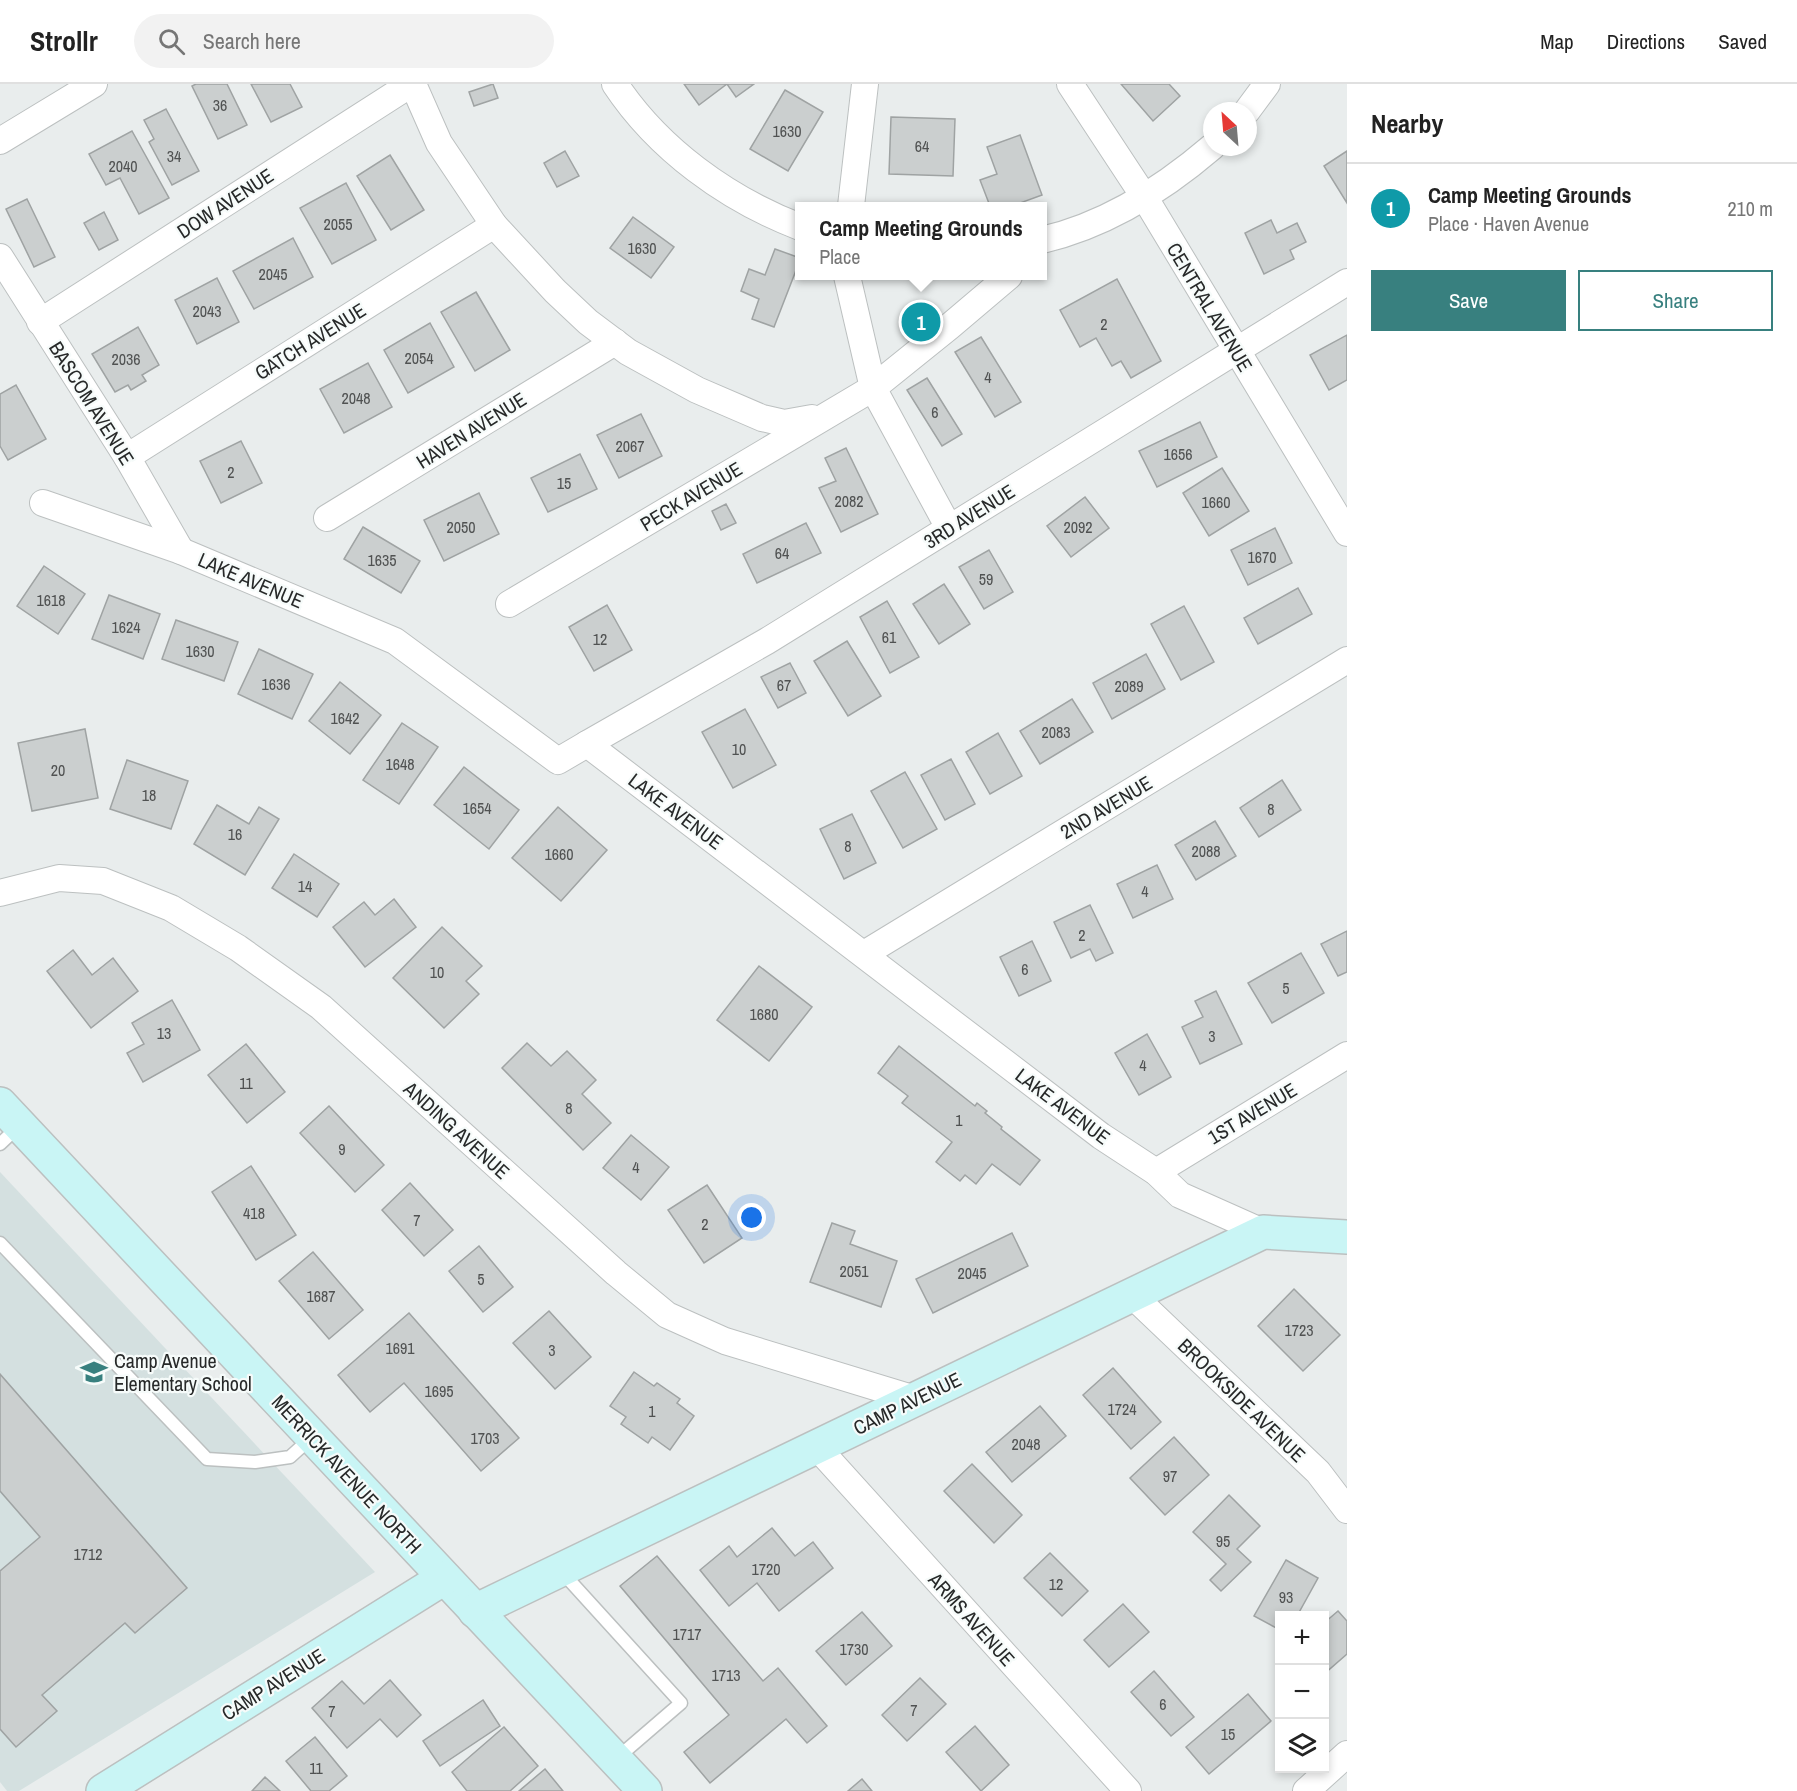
<!DOCTYPE html>
<meta charset="utf-8">
<style>
:root{--surface:#fff;--page:#f2f2f2;--text:#222;--muted:#767676;--line:#e0e0e0;--accent:#38807f}
body{margin:0;font-family:"Archivo Narrow",sans-serif;background:var(--page);color:var(--text)}
.controls{position:absolute;right:18px;bottom:18px;display:grid;overflow:hidden;border-radius:0px;box-shadow:0 3px 9px #0003}
.controls button{width:54px;height:54px;display:grid;place-items:center;padding:0;border:0;border-bottom:2px solid var(--line);background:var(--surface);color:var(--text);font:30px sans-serif}
.compass{position:absolute;left:1203px;top:18px;width:54px;height:54px;border-radius:50%;background:var(--surface);box-shadow:0 3px 9px #0003;rotate:334deg}
.you{position:absolute;left:752px;top:1134px;width:21px;height:21px;margin:-15px;border:4px solid #fff;border-radius:50%;background:#1a73e8;box-shadow:0 0 0 9px #1a73e833}
.badge{display:grid;place-items:center;width:39px;height:39px;border-radius:50%;background:var(--accent);color:#fff;font-size:20px;font-weight:700}
.pin{position:absolute;translate:-50% -50%;border:3px solid #fff;box-shadow:0 2px 6px #0006}
.popup{position:absolute;left:795px;top:118px;width:252px;height:78px;box-sizing:border-box;display:grid;place-content:center;border-radius:0px;background:var(--surface);filter:drop-shadow(0 2px 4px #0005);font-size:20px;white-space:nowrap;color:var(--muted)}
.popup b{font-size:22px;color:var(--text)}
.popup::after{content:'';position:absolute;left:50%;top:100%;margin-left:-12px;border:12px solid transparent;border-top-color:var(--surface)}
.list{margin:0;padding:0;list-style:none}
h2{display:flex;justify-content:space-between;align-items:center;height:78px;margin:0;padding:0 24px;font-size:26px}
h2 small{font-size:20px;font-weight:400;color:var(--muted)}
.list li{display:grid;grid-template-columns:39px 1fr auto;gap:18px;align-items:center;box-sizing:border-box;height:90px;padding:0 24px;border-top:2px solid var(--line)}
.list b{display:block;font-size:22px;white-space:nowrap}
.list p{margin:0;font-size:20px;white-space:nowrap;color:var(--muted)}
.list em{font-size:20px;font-style:normal;color:var(--muted)}
.actions{display:flex;gap:12px;padding:18px 24px}
.actions a{flex:1;padding:14px 0;border:2px solid var(--accent);border-radius:0px;text-align:center;font-size:21px;color:var(--accent)}
.actions .main{background:var(--accent);color:#fff}
.icon{flex:none;width:33px;height:33px;fill:none;stroke:currentColor;stroke-width:2;stroke-linecap:round;stroke-linejoin:round}
.map{position:relative;flex:none;width:1347px;height:1707px;overflow:hidden}
header{display:flex;align-items:center;gap:36px;box-sizing:border-box;height:84px;padding:0 30px;background:var(--surface);border-bottom:2px solid var(--line)}
header strong{font-size:28px}
nav{display:flex;gap:33px;margin-inline-start:auto;font-size:21px}
.search{width:420px;height:54px;background:var(--page);display:flex;align-items:center;gap:15px;box-sizing:border-box;padding:0 21px;border-radius:33px;color:var(--muted);font-size:22px}
main{display:flex}
aside{flex:1;background:var(--surface)}
.map>svg:first-child{display:block}
.built{fill:#d4e0e0}
.building{fill:#cbcfcf;stroke:#9fa3a3;stroke-width:1.5}
.lines{fill:none;stroke-linecap:round;stroke-linejoin:round}
.lane-casing{stroke:#bcc0c0;stroke-width:15}
.street-casing{stroke:#bcc0c0;stroke-width:28}
.secondary-casing{stroke:#bcc0c0;stroke-width:36}
.lane{stroke:#fff;stroke-width:12}
.street{stroke:#fff;stroke-width:26}
.secondary{stroke:#c9f5f5;stroke-width:33}
.labels{text-anchor:middle;dominant-baseline:central;stroke-width:4.5;stroke-linejoin:round;paint-order:stroke}
.number-label{font-size:16px;fill:#505252}
.street-label{font-size:20px;fill:#272929;stroke:#f6fbfa}
.poi-label{font-size:20px;fill:#272929;stroke:#f6fbfa;text-anchor:start}
</style>
<header>
<strong>Strollr</strong>
<div class="search"><svg class="icon" aria-label="search" viewBox="0 0 24 24"><circle cx="10" cy="10" r="6"/><path d="M15 15l6 6"/></svg>Search here</div>
<nav><a>Map</a><a>Directions</a><a>Saved</a></nav>
</header>
<main>
<div class="map">
<svg width="1347" height="1707" viewBox="0 0 1347 1707">
<rect width="100%" height="100%" fill="#e9eded"/>
<polygon class="built" points="0,1088 375,1488 19,1707 7,1707 0,1698"/>
<g class="building">
<polygon points="196,0 227,0 247,41 218,55 192,2"/>
<polygon points="251,0 290,0 302,23 271,38"/>
<polygon points="493,0 498,14 474,22 469,8"/>
<polygon points="684,0 754,0 736,13 727,0 699,21"/>
<polygon points="1121,0 1169,0 1180,12 1153,37"/>
<polygon points="785,6 823,28 788,87 750,65"/>
<polygon points="166,25 199,87 172,101 149,58 154,55 144,36"/>
<polygon points="891,33 955,35 953,92 889,90"/>
<polygon points="132,47 169,114 139,130 120,94 106,101 89,70"/>
<polygon points="1020,51 1042,111 1012,122 990,122 980,96 997,90 987,63"/>
<polygon points="565,67 579,92 557,103 544,79"/>
<polygon points="1347,67 1347,119 1324,82"/>
<polygon points="390,71 424,126 391,146 357,92"/>
<polygon points="346,99 376,156 332,180 300,124"/>
<polygon points="27,115 55,173 34,183 6,125"/>
<polygon points="104,128 118,156 99,166 84,139"/>
<polygon points="633,133 674,163 651,194 610,164"/>
<polygon points="1271,136 1277,149 1297,139 1306,158 1290,166 1294,175 1264,190 1245,149"/>
<polygon points="293,154 313,193 254,225 233,187"/>
<polygon points="775,165 800,174 800,176 774,243 752,235 759,215 741,207 749,185 765,191"/>
<polygon points="217,194 239,238 197,260 175,216"/>
<polygon points="1117,195 1161,277 1131,294 1121,277 1112,282 1096,254 1080,263 1060,226"/>
<polygon points="476,208 510,266 475,287 441,228"/>
<polygon points="430,239 454,283 408,309 384,266"/>
<polygon points="138,243 159,281 142,291 146,297 131,306 128,301 115,308 92,270"/>
<polygon points="1347,251 1347,296 1329,306 1310,271"/>
<polygon points="981,253 1021,318 995,333 955,268"/>
<polygon points="368,279 392,323 344,349 320,305"/>
<polygon points="927,294 962,350 942,362 907,306"/>
<polygon points="16,301 46,355 8,376 0,362 0,310"/>
<polygon points="641,330 662,372 619,394 597,351"/>
<polygon points="1200,338 1217,373 1157,403 1139,367"/>
<polygon points="241,357 262,399 221,419 200,377"/>
<polygon points="846,364 878,430 841,448 819,404 836,397 825,374"/>
<polygon points="580,370 597,405 548,428 531,394"/>
<polygon points="1222,384 1249,427 1209,452 1183,409"/>
<polygon points="479,409 499,450 444,477 424,436"/>
<polygon points="1085,413 1109,444 1071,473 1047,442"/>
<polygon points="726,420 736,439 721,446 712,427"/>
<polygon points="806,439 821,469 757,499 743,470"/>
<polygon points="363,443 420,477 401,509 344,475"/>
<polygon points="1275,444 1292,479 1248,501 1231,466"/>
<polygon points="989,466 1013,508 984,525 959,483"/>
<polygon points="44,482 85,510 58,550 17,522"/>
<polygon points="944,500 970,540 939,560 913,520"/>
<polygon points="1298,504 1312,530 1258,560 1244,534"/>
<polygon points="109,511 160,530 143,575 92,555"/>
<polygon points="887,517 919,573 890,589 860,533"/>
<polygon points="607,521 632,566 594,587 569,543"/>
<polygon points="1184,522 1214,578 1181,596 1151,540"/>
<polygon points="176,536 238,558 224,597 162,575"/>
<polygon points="847,557 881,612 848,632 814,577"/>
<polygon points="259,565 313,590 292,635 238,610"/>
<polygon points="1146,570 1165,605 1112,635 1093,599"/>
<polygon points="790,579 806,609 778,624 761,593"/>
<polygon points="340,598 381,631 350,670 309,637"/>
<polygon points="1072,615 1093,648 1040,680 1020,647"/>
<polygon points="745,625 776,681 733,704 702,648"/>
<polygon points="402,639 438,663 399,720 363,696"/>
<polygon points="85,645 98,714 32,727 18,659"/>
<polygon points="998,649 1022,692 990,710 966,668"/>
<polygon points="951,675 975,720 945,736 921,691"/>
<polygon points="127,676 188,697 171,745 110,725"/>
<polygon points="464,683 519,726 489,765 434,721"/>
<polygon points="905,688 937,745 903,764 871,707"/>
<polygon points="1282,696 1301,726 1259,753 1240,724"/>
<polygon points="217,721 249,740 259,723 279,735 245,791 194,760"/>
<polygon points="558,723 607,766 561,817 512,774"/>
<polygon points="852,730 876,779 844,795 820,745"/>
<polygon points="1215,737 1236,772 1196,796 1175,761"/>
<polygon points="294,770 339,800 317,833 272,804"/>
<polygon points="1157,781 1173,815 1133,834 1117,800"/>
<polygon points="394,815 416,843 365,883 333,843 364,818 375,831"/>
<polygon points="1090,821 1113,869 1096,877 1090,865 1071,874 1054,838"/>
<polygon points="442,843 482,882 466,897 479,910 444,944 393,894"/>
<polygon points="1347,847 1347,888 1338,892 1321,860"/>
<polygon points="1032,857 1051,897 1019,912 1000,873"/>
<polygon points="73,866 92,891 113,874 138,907 91,944 47,887"/>
<polygon points="1301,869 1324,909 1272,939 1248,899"/>
<polygon points="759,882 812,923 769,977 717,936"/>
<polygon points="1216,907 1242,960 1200,980 1182,943 1203,933 1195,917"/>
<polygon points="172,916 200,966 143,998 127,969 144,960 132,939"/>
<polygon points="1147,950 1171,993 1139,1011 1115,969"/>
<polygon points="527,959 551,982 567,967 596,996 582,1010 611,1039 583,1066 502,984"/>
<polygon points="246,960 285,1008 247,1039 208,991"/>
<polygon points="899,962 975,1022 977,1019 987,1027 985,1029 1002,1043 1001,1045 1040,1076 1020,1101 992,1080 976,1100 965,1091 960,1097 936,1078 952,1058 902,1019 908,1012 878,989"/>
<polygon points="329,1022 384,1081 355,1108 300,1049"/>
<polygon points="631,1051 669,1083 641,1116 603,1084"/>
<polygon points="251,1082 296,1151 256,1176 212,1108"/>
<polygon points="410,1099 453,1146 424,1172 382,1126"/>
<polygon points="707,1101 742,1154 704,1179 668,1126"/>
<polygon points="832,1139 855,1147 850,1160 897,1177 881,1223 810,1198"/>
<polygon points="1012,1149 1028,1182 933,1229 916,1195"/>
<polygon points="479,1162 513,1203 483,1228 449,1187"/>
<polygon points="313,1168 363,1226 329,1255 279,1197"/>
<polygon points="1294,1205 1340,1251 1303,1287 1258,1242"/>
<polygon points="549,1227 591,1273 555,1305 513,1259"/>
<polygon points="409,1229 519,1354 481,1387 404,1299 370,1328 338,1291"/>
<polygon points="1113,1284 1161,1338 1131,1365 1083,1311"/>
<polygon points="634,1288 654,1302 657,1299 680,1315 677,1319 694,1332 670,1366 652,1353 648,1359 621,1340 626,1333 610,1322"/>
<polygon points="0,1290 187,1504 135,1549 125,1539 42,1611 57,1627 16,1663 0,1645 0,1487 40,1453 0,1407"/>
<polygon points="1040,1322 1066,1352 1012,1398 986,1368"/>
<polygon points="1174,1353 1209,1391 1165,1431 1130,1394"/>
<polygon points="972,1380 1022,1431 994,1459 944,1407"/>
<polygon points="1229,1411 1260,1442 1237,1465 1251,1478 1221,1507 1210,1496 1226,1480 1193,1448"/>
<polygon points="772,1444 795,1472 813,1458 833,1484 779,1527 757,1499 729,1522 700,1486 729,1462 737,1473"/>
<polygon points="1050,1469 1088,1507 1062,1532 1024,1494"/>
<polygon points="657,1472 763,1597 778,1584 827,1642 807,1659 786,1635 710,1699 684,1668 729,1631 620,1502"/>
<polygon points="1286,1476 1318,1494 1297,1532 1280,1532 1280,1546 1254,1532"/>
<polygon points="1123,1520 1149,1548 1109,1583 1084,1556"/>
<polygon points="1338,1527 1347,1537 1347,1570 1324,1590 1324,1539"/>
<polygon points="862,1528 892,1562 846,1601 816,1567"/>
<polygon points="1154,1587 1194,1633 1171,1652 1131,1608"/>
<polygon points="920,1594 946,1620 907,1657 882,1631"/>
<polygon points="390,1596 421,1631 397,1653 380,1635 347,1664 312,1624 342,1597 364,1620"/>
<polygon points="1248,1610 1271,1637 1209,1690 1186,1663"/>
<polygon points="483,1616 500,1642 440,1682 423,1657"/>
<polygon points="975,1642 1009,1681 981,1707 946,1668"/>
<polygon points="504,1643 538,1682 510,1707 467,1707 452,1688"/>
<polygon points="315,1653 347,1692 329,1707 311,1707 286,1677"/>
<polygon points="545,1685 563,1707 519,1707"/>
<polygon points="265,1693 280,1707 252,1707"/>
<polygon points="862,1695 872,1707 848,1707"/>
</g>
<g class="lines">
<defs>
<g id="lane">
<polyline points="0,1060 19,1042"/>
<polyline points="0,1159 207,1375 255,1378 290,1373 312,1353"/>
<polyline points="561,1487 681,1619 616,1675"/>
</g>
<g id="street">
<polyline points="413,0 439,59 494,141 555,207 588,238 628,268 697,306 762,334 784,339 812,334"/>
<path d="M615 0C658 65 727 115 800 143"/>
<polyline points="1070,0 1145,114 1347,449"/>
<polyline points="1247,27 1267,0"/>
<polyline points="0,57 94,0"/>
<polyline points="851,122 865,0"/>
<path d="M1042 156C1107 141 1163 105 1212 63"/>
<polyline points="0,173 127,373 181,467"/>
<polyline points="847,192 873,304 949,444"/>
<polyline points="40,238 411,0"/>
<polyline points="127,373 494,141"/>
<polyline points="43,419 181,467 395,557 558,677 587,660 1101,1052 1156,1088 1180,1111 1263,1148"/>
<polyline points="327,434 615,258"/>
<polyline points="509,520 873,304 950,242 1009,192"/>
<polyline points="587,660 767,557 1347,198"/>
<polyline points="0,809 59,794 103,797 171,824 238,864 321,923 616,1189 667,1231 725,1257 915,1315"/>
<polyline points="864,870 1347,576"/>
<polyline points="1156,1088 1347,971"/>
<polyline points="1132,1211 1318,1388 1347,1426"/>
<polyline points="816,1362 1128,1707"/>
<polyline points="1306,1707 1347,1670"/>
</g>
<g id="secondary">
<polyline points="0,1020 645,1707"/>
<polyline points="475,1527 1263,1148 1347,1153"/>
<polyline points="103,1707 444,1494"/>
</g>
</defs>
<use href="#lane" class="lane-casing"/>
<use href="#street" class="street-casing"/>
<use href="#secondary" class="secondary-casing"/>
<use href="#lane" class="lane"/>
<use href="#street" class="street"/>
<use href="#secondary" class="secondary"/>
</g>
<defs>
<symbol id="school-bare" viewBox="-9 -9 18 18"><path d="M0-5L7-2L0 1L-7-2ZM-4 1L0 2.5L4 1V4Q0 6-4 4Z" fill="#38807f" stroke="#f6fbfa" stroke-width="2.5" paint-order="stroke"/></symbol>
</defs>
<g fill-rule="evenodd">
<use href="#school-bare" x="75" y="1269" width="38" height="38"/>
</g>
<g class="labels">
<g class="number-label">
<text x="220" y="21">36</text>
<text x="787" y="47">1630</text>
<text x="922" y="62">64</text>
<text x="174" y="72">34</text>
<text x="123" y="82">2040</text>
<text x="338" y="140">2055</text>
<text x="642" y="164">1630</text>
<text x="273" y="190">2045</text>
<text x="207" y="227">2043</text>
<text x="1104" y="240">2</text>
<text x="419" y="274">2054</text>
<text x="126" y="275">2036</text>
<text x="988" y="293">4</text>
<text x="356" y="314">2048</text>
<text x="935" y="328">6</text>
<text x="630" y="362">2067</text>
<text x="1178" y="370">1656</text>
<text x="231" y="388">2</text>
<text x="564" y="399">15</text>
<text x="849" y="417">2082</text>
<text x="1216" y="418">1660</text>
<text x="461" y="443">2050</text>
<text x="1078" y="443">2092</text>
<text x="782" y="469">64</text>
<text x="1262" y="473">1670</text>
<text x="382" y="476">1635</text>
<text x="986" y="495">59</text>
<text x="51" y="516">1618</text>
<text x="126" y="543">1624</text>
<text x="889" y="553">61</text>
<text x="600" y="555">12</text>
<text x="200" y="567">1630</text>
<text x="276" y="600">1636</text>
<text x="784" y="601">67</text>
<text x="1129" y="602">2089</text>
<text x="345" y="634">1642</text>
<text x="1056" y="648">2083</text>
<text x="739" y="665">10</text>
<text x="400" y="680">1648</text>
<text x="58" y="686">20</text>
<text x="149" y="711">18</text>
<text x="477" y="724">1654</text>
<text x="1271" y="725">8</text>
<text x="235" y="750">16</text>
<text x="848" y="762">8</text>
<text x="1206" y="767">2088</text>
<text x="559" y="770">1660</text>
<text x="305" y="802">14</text>
<text x="1145" y="807">4</text>
<text x="1082" y="851">2</text>
<text x="1025" y="885">6</text>
<text x="437" y="888">10</text>
<text x="1286" y="904">5</text>
<text x="764" y="930">1680</text>
<text x="164" y="949">13</text>
<text x="1212" y="952">3</text>
<text x="1143" y="981">4</text>
<text x="246" y="999">11</text>
<text x="569" y="1024">8</text>
<text x="959" y="1036">1</text>
<text x="342" y="1065">9</text>
<text x="636" y="1083">4</text>
<text x="254" y="1129">418</text>
<text x="417" y="1136">7</text>
<text x="705" y="1140">2</text>
<text x="854" y="1187">2051</text>
<text x="972" y="1189">2045</text>
<text x="481" y="1195">5</text>
<text x="321" y="1212">1687</text>
<text x="1299" y="1246">1723</text>
<text x="400" y="1264">1691</text>
<text x="552" y="1266">3</text>
<text x="439" y="1307">1695</text>
<text x="1122" y="1325">1724</text>
<text x="652" y="1327">1</text>
<text x="485" y="1354">1703</text>
<text x="1026" y="1360">2048</text>
<text x="1170" y="1392">97</text>
<text x="1223" y="1457">95</text>
<text x="88" y="1470">1712</text>
<text x="766" y="1485">1720</text>
<text x="1056" y="1500">12</text>
<text x="1286" y="1513">93</text>
<text x="687" y="1550">1717</text>
<text x="854" y="1565">1730</text>
<text x="726" y="1591">1713</text>
<text x="1163" y="1620">6</text>
<text x="914" y="1626">7</text>
<text x="332" y="1627">7</text>
<text x="1228" y="1650">15</text>
<text x="316" y="1684">11</text>
</g>
<g class="street-label">
<text transform="translate(225 119) rotate(-33)">DOW AVENUE</text>
<text transform="translate(1210 223) rotate(59)">CENTRAL AVENUE</text>
<text transform="translate(310 257) rotate(-32)">GATCH AVENUE</text>
<text transform="translate(92 319) rotate(58)">BASCOM AVENUE</text>
<text transform="translate(471 346) rotate(-32)">HAVEN AVENUE</text>
<text transform="translate(691 412) rotate(-31)">PECK AVENUE</text>
<text transform="translate(969 432) rotate(-32)">3RD AVENUE</text>
<text transform="translate(251 496) rotate(23)">LAKE AVENUE</text>
<text transform="translate(1106 723) rotate(-31)">2ND AVENUE</text>
<text transform="translate(676 727) rotate(37)">LAKE AVENUE</text>
<text transform="translate(1063 1022) rotate(37)">LAKE AVENUE</text>
<text transform="translate(1252 1029) rotate(-31)">1ST AVENUE</text>
<text transform="translate(457 1046) rotate(42)">ANDING AVENUE</text>
<text transform="translate(1242 1316) rotate(44)">BROOKSIDE AVENUE</text>
<text transform="translate(907 1319) rotate(-26)">CAMP AVENUE</text>
<text transform="translate(347 1390) rotate(47)">MERRICK AVENUE NORTH</text>
<text transform="translate(972 1535) rotate(48)">ARMS AVENUE</text>
<text transform="translate(273 1600) rotate(-32)">CAMP AVENUE</text>
</g>
<g class="poi-label">
<text x="114" y="1276">Camp Avenue<tspan x="114" dy="23">Elementary School</tspan></text>
</g>
</g>
</svg>
<div class="controls">
<button>+</button>
<button>−</button>
<button><svg class="icon" aria-label="layers" viewBox="0 0 24 24"><path d="M12 4l9 5-9 5-9-5zM3 14l9 5 9-5"/></svg></button>
</div>
<svg class="compass" viewBox="-18 -18 36 36"><path d="M0-13l5 13h-10z" fill="#e53935"/><path d="M0 13l5-13h-10z" fill="#767676"/></svg>
<div class="you"></div>
<div class="pin badge" style="left:921px;top:238px;background:#0f9aa8">1</div>
<div class="popup"><b>Camp Meeting Grounds</b>Place</div>
</div>
<aside>
<h2>Nearby<small></small></h2>
<ul class="list">
<li><span class="badge" style="background:#0f9aa8">1</span><div><b>Camp Meeting Grounds</b><p>Place · Haven Avenue</p></div><em>210 m</em></li>
</ul>
<div class="actions"><a class="main">Save</a><a>Share</a></div>
</aside>
</main>
